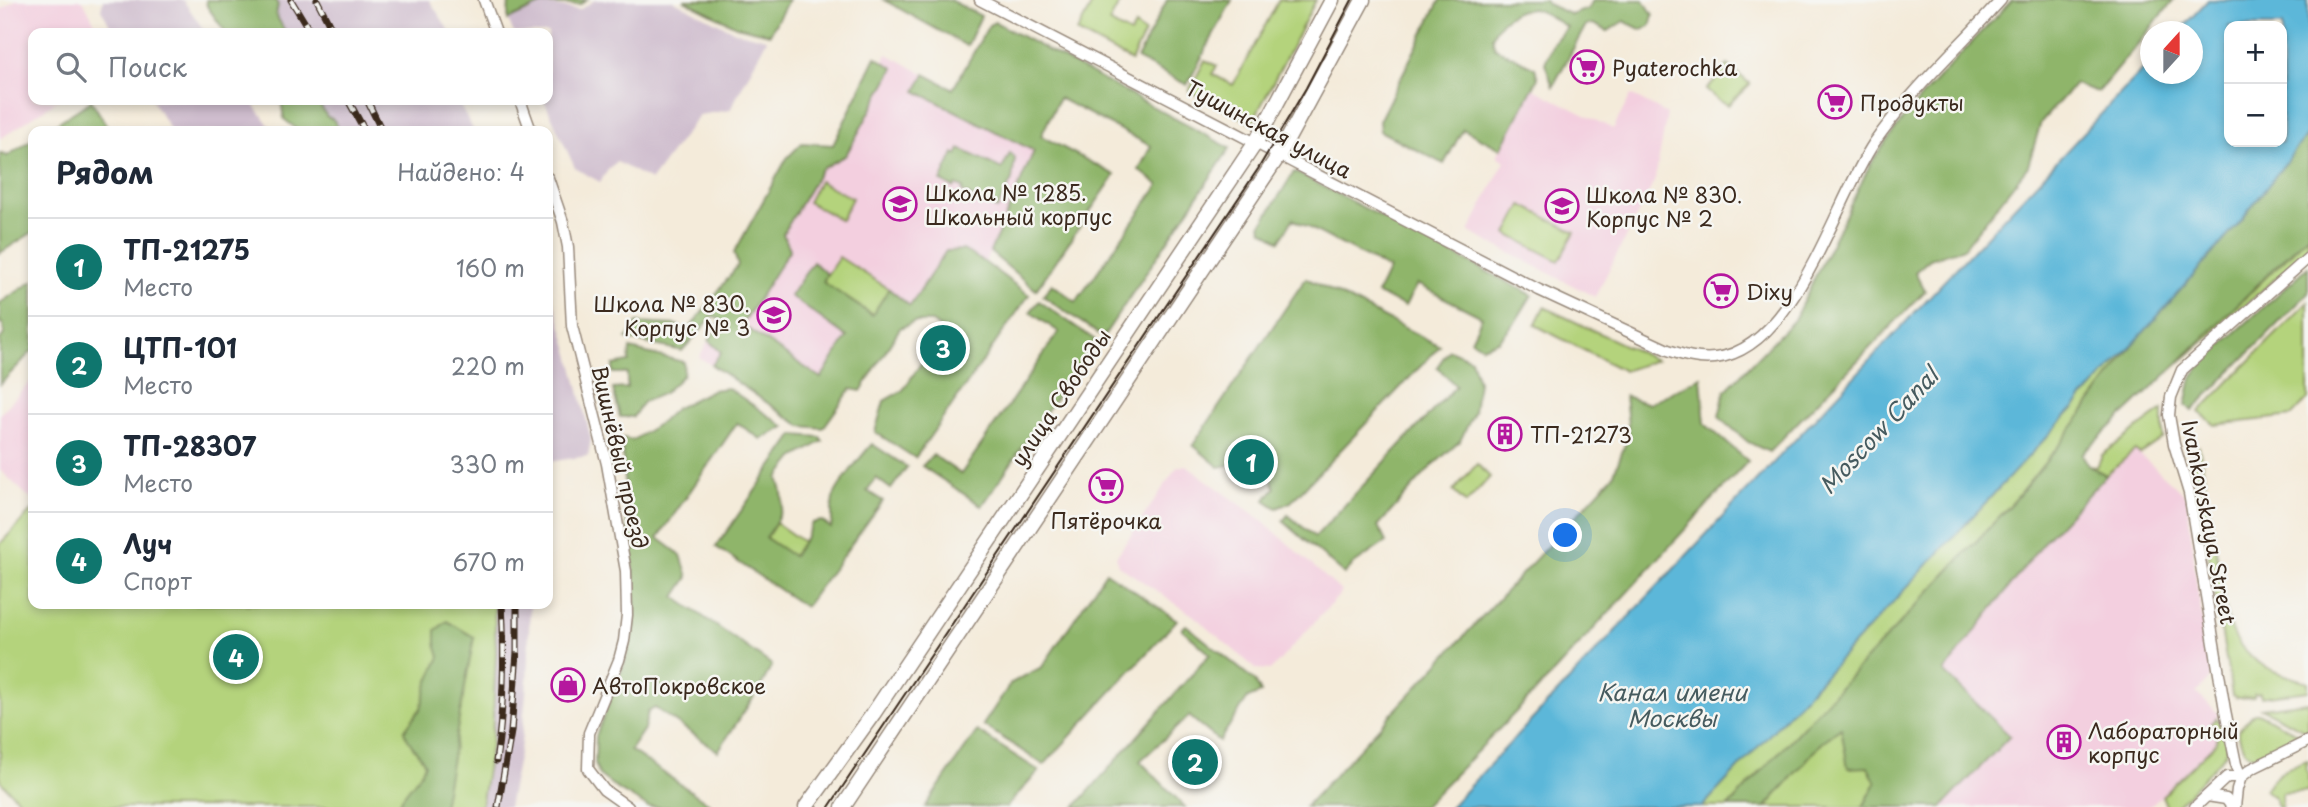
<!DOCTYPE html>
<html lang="ru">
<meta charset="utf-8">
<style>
:root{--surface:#fff;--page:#f6f6f7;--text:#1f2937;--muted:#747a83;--line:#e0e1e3;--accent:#0f766e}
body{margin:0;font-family:"Playpen Sans",sans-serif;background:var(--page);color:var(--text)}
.controls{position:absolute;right:21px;top:21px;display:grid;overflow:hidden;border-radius:14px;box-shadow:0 4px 10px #0003}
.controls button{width:63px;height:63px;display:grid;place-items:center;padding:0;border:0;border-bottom:2px solid var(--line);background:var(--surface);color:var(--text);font:35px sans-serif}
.compass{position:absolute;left:2140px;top:21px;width:63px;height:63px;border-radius:50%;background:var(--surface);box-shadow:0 4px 10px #0003;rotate:21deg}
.you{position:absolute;left:1566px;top:536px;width:24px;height:24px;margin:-18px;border:5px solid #fff;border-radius:50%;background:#1a73e8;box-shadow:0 0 0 10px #1a73e833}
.badge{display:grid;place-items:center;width:46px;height:46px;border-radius:50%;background:var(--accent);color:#fff;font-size:23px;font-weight:700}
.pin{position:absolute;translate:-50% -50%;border:4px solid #fff;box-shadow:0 2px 7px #0006}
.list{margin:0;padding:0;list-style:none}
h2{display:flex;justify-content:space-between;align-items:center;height:91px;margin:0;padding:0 28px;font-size:30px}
h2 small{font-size:23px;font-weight:400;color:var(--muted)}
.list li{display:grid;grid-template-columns:46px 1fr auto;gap:21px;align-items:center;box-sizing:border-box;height:98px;padding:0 28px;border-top:2px solid var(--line)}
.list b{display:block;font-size:26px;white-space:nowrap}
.list p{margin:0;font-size:23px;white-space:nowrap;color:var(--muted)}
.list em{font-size:23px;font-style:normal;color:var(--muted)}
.icon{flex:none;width:38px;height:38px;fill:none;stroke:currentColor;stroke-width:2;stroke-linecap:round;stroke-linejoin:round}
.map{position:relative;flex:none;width:2308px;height:807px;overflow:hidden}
.search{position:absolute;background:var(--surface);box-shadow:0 4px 10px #0003;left:28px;top:28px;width:525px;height:77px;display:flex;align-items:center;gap:18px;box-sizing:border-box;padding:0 24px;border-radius:14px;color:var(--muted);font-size:26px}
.panel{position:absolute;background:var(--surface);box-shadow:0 4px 10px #0003;left:28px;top:126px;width:525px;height:483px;border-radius:14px}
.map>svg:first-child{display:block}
.built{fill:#f3cfdf}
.industrial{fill:#cfbdce}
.green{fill:#b4d37b;stroke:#787e4c;stroke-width:2}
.forest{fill:#8fb56b;stroke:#657044;stroke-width:2}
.water{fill:#5bb7d9;stroke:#4b707c;stroke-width:2;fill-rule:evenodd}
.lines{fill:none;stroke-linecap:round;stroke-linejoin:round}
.minor-casing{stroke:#988a7c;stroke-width:13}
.secondary-casing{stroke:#988a7c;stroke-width:17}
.minor{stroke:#fff;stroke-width:10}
.secondary{stroke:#fff;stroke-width:14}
.tram{stroke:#3b2a1e;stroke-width:2}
.rail-casing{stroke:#3b2a1e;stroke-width:7}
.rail{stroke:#f6f6f2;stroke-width:4.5;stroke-dasharray:13;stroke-linecap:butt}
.labels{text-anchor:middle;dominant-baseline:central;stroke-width:5;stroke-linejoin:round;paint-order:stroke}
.poi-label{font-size:21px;fill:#3b2a1e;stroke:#f6f6f2;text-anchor:start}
.street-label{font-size:21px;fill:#3b2a1e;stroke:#f6f6f2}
.water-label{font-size:23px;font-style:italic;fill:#465b5f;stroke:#f6f6f2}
</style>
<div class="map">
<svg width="2308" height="807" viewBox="0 0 2308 807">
<rect width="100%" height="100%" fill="#f6f6f2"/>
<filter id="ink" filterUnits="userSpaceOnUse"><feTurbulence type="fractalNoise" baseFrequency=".0143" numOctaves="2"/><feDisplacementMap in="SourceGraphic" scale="14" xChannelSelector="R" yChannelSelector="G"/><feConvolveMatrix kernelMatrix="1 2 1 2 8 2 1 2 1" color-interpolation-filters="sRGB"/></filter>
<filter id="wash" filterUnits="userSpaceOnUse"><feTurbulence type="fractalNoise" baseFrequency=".00686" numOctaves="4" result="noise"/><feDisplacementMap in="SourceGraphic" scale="28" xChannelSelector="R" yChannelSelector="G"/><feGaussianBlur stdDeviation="1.57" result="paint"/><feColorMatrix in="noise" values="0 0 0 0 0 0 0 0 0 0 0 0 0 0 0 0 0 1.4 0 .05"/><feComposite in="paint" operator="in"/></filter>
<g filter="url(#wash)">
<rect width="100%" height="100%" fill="#f4ebda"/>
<g class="built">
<polygon points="16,0 83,0 100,33 33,33 33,100 58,100 0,139 0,10"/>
<polygon points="995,22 1051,51 1041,136 987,258 961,297 931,276 823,428 801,426 699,357 817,157 842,152 887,54 953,89 989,25"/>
<polygon points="1532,88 1613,129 1631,95 1667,114 1655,180 1595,297 1469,232 1505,161 1497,156"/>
<polygon points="33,379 33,501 0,470 0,414"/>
<polygon points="2135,450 2187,497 2197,587 2212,676 2196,693 2219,714 2211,723 2218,731 2216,742 2154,803 2148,807 1942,807 2010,736 1943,672 2046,539 2106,475"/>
<polygon points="1186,465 1263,521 1342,592 1271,670 1256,669 1194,616 1118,565 1116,557 1177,467"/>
</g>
<g class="industrial">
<polygon points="103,0 183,0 206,33 114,33 101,9"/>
<polygon points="275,0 429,0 451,33 286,33 276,15 278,5"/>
<polygon points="595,0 672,0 734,31 767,39 730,110 699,115 651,180 617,162 610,167 600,182 575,168 544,100 548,100 548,33 514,33 508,20 542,4 579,10"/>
<polygon points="152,100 251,100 273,131 171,131"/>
<polygon points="317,100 466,100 459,104 474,131 340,131 333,119 327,117"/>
<polygon points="548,282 570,354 591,439 588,456 548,462"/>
<polygon points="494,604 530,604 527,683 521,744 508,807 481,807 492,739 496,652"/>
</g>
<g class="green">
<polygon points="1094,0 1121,0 1109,22 1130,34 1135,26 1145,33 1131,61 1077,32"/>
<polygon points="1279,0 1316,0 1252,123 1189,91 1205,60 1217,66 1212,74 1233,85"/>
<polygon points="1728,65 1750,84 1728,105 1719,101 1706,90"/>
<polygon points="819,181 852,198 841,220 808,202"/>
<polygon points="1522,205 1575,232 1559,261 1507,234"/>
<polygon points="2308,235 2308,250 2168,373 2300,244"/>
<polygon points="839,257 889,289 873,315 822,282"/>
<polygon points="2308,302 2308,399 2292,416 2215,425 2199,412"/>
<polygon points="1544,307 1656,360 1624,371 1535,325"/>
<polygon points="2136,341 2061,443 2015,500 1728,807 1702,807"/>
<polygon points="2163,410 2163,438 2140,454 2135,450 2106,475 2089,466 2097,467 2102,455"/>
<path d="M2199 447 2228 622C2242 661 2271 672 2308 682V691L2261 697 2260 693 2254 694V697L2237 698 2232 695 2192 455Z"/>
<polygon points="1477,464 1490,477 1466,503 1453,491"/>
<polygon points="33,509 33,604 494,604 496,652 492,739 481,807 25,807 0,781 0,544"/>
<polygon points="776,523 803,542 793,557 766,538"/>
<polygon points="2308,702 2308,730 2306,731 2261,708"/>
<path d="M2254 713H2258L2301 735 2254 756C2241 752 2241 743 2238 731Z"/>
<path d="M2216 718C2227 728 2230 740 2225 755L2176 807H2167L2162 796 2216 743 2218 731 2211 723Z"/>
<polygon points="1842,727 1868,767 1876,783 1863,807 1766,807 1821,743"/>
<path d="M2308 760 2306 769 2308 772V791L2282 793V807H2278L2275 798 2265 790C2275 774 2290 765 2308 760Z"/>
</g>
<g class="forest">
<polygon points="206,0 275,0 278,5 276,15 286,33 226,33 207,6"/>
<polygon points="509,0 587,0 579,5 542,4 508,20"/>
<polygon points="684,0 788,0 770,34 736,26"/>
<polygon points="884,0 950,0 981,16 967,46"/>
<polygon points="1167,0 1232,0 1187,85 1137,59"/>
<path d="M1440 0H1545L1546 3 1571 15 1588 9 1593 0H1644L1653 15 1650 26 1642 30 1624 21 1608 31 1593 24 1586 25 1553 86 1545 63 1553 43 1567 27C1558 22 1542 10 1532 9 1513 9 1499 21 1492 37L1495 48 1535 68 1538 78 1501 149 1463 129 1444 164 1380 131 1379 121Z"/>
<path d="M2012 0H2174L2098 92 2075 84 2041 122 2028 166 1964 248 1930 259 1915 272 1925 291 1769 452 1748 442 1719 417 1725 391 1794 320 1870 165C1909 104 1963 53 2012 0Z"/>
<polygon points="995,22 1230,148 1103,337 1043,296 1052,284 1076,302 1159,185 1139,170 1151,146 1059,98 1041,136 1115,175 1036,290 990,252 1034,151 916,91 925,74 953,89 989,25"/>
<polygon points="876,57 894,68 846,155 821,169 783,234 790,249 742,325 821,378 847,337 790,296 813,262 827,274 823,282 872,315 889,289 910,306 946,251 963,250 984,262 1029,295 915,458 875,432 884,401 903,390 929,352 947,364 961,344 932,322 914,322 900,328 861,391 851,389 823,428 801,426 712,365 721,352 709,341 721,320 713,316 682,351 627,339 637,323 677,325 687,332 738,265 734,253 787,158 802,143 833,145"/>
<polygon points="91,100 110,131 45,131 91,101"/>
<polygon points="281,100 317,100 327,117 333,119 340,131 299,131 284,119"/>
<polygon points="2308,133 2308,235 2168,373 2082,454 2089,466 2106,475 2046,539 1944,672 2010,736 1942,807 1863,807 1876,783 1868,767 1848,768 1841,728 1821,743 1766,807 1728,807 2015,500 2061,443 2136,341 2240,222"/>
<polygon points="33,139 33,232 0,253 0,153 7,156"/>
<polygon points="960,149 1002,169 1010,153 1015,158 1012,180 997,209 962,192 963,188 956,185 954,188 941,181 954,153 957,155"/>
<polygon points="1294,172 1295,172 1532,295 1516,321 1498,341 1482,347 1471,340 1482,317 1417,284 1405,306 1377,294 1389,269 1293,219 1280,241 1263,230 1261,225"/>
<polygon points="2308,267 2308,293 2192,411 2186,405 2192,377 2203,362"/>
<polygon points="1306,278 1440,346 1291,502 1277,508 1265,500 1275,488 1265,460 1246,448 1235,464 1219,467 1193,445"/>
<polygon points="33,281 33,350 0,384 0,340 4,334 3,324 0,323 0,303"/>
<polygon points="1039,301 1095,340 982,506 922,466 933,455 961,474 1059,332 1030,312"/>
<polygon points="630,349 684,362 683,375 664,393 643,402 633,417 620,417 613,389 627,388 627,373 613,373 613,365 629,362"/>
<polygon points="1449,350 1471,359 1478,381 1474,412 1460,441 1430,468 1378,526 1386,542 1354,564 1344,574 1283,521 1288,515 1315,537 1456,386 1437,367"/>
<polygon points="1701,377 1705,424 1748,461 1542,685 1423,807 1305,807 1613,476 1629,434 1625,396 1649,404"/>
<polygon points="728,388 785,427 761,439 737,423 658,538 681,555 688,577 675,597 772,665 761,686 718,751 655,708 648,712 644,729 630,750 714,807 648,807 619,790 599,775 595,764 596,736 625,662 635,626 635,581 627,530 622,438 633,440 660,423 676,408 712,390"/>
<path d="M794 435 820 437 823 441 794 458 778 478C788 505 781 515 766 538L793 556 807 535 812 523 822 521 831 528C833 518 831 508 833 499 835 488 864 453 872 444L907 467 891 489 876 478 867 491 883 501 805 607 716 547Z"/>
<polygon points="1106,572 1177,620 1044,765 983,725 1011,683 1042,667"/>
<path d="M447 621 474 637 443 807H397C404 790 419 781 425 764 418 750 409 746 404 731L421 708 428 683 440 657 436 644V630Z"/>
<polygon points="1186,625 1255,681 1261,693 1248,698 1219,741 1189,716 1140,761 1185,807 1075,807 1210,654 1182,629"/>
<polygon points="977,731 1039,771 1006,807 925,807"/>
</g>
<path class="water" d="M2208 0H2308V133L2240 222 2136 341 1702 807H1450L2150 62V74H2192V32L2179 31ZM2229 26H2282V142H2229Z"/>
</g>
<g filter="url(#ink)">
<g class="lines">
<defs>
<g id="minor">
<polyline points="484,0 496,33"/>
<path d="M980 0 1539 290 1668 350C1683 355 1698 360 1715 358 1795 350 1834 202 1874 143 1910 91 1959 47 2001 0"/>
<polyline points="520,100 531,131"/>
<polyline points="548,178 563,222 568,247 572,326 607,464 626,571 627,615 624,641 619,660 589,733 588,769 604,790 628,807"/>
<polyline points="2207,796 2226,799 2232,807"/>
<polyline points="2195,807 2227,777 2241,777 2251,769 2308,741"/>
<polyline points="2235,807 2237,789 2241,777 2236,764 2225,710 2189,493 2174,444 2169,415 2171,397 2182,370 2308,258"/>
</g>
<g id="secondary">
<polyline points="806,807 873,714 1256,142 1332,0"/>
<polyline points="843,807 1279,155 1363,0"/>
</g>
</defs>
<use href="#minor" class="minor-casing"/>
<use href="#secondary" class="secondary-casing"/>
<use href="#minor" class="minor"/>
<use href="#secondary" class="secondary"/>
<polyline class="tram" points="829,807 1258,169 1306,88 1352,0"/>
<defs>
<g id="rail">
<polyline points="291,0 311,33"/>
<polyline points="317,0 334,33"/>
<polyline points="348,100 365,131"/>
<polyline points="367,100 382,131"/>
<path d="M496 761C504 709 505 656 502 604"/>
<polyline points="498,807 511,732 517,652 517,604"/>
</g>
</defs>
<use href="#rail" class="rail-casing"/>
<use href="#rail" class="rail"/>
</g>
</g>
<defs>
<symbol id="supermarket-ring" viewBox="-11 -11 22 22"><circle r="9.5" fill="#f6f6f2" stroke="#b5179e" stroke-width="1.5"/><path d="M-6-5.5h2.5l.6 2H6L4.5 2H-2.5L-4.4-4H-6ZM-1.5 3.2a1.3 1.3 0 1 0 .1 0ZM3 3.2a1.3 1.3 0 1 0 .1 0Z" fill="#b5179e"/></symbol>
<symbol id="school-ring" viewBox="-11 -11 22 22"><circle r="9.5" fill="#f6f6f2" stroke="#b5179e" stroke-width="1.5"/><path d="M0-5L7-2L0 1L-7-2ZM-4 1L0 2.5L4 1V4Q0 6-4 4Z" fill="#b5179e"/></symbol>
<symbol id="building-ring" viewBox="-11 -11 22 22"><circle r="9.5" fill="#f6f6f2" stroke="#b5179e" stroke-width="1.5"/><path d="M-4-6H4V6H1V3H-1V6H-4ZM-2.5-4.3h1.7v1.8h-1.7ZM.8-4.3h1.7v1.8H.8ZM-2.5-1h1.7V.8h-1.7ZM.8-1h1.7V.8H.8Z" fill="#b5179e"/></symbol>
<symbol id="shop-ring" viewBox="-11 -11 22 22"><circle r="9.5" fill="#f6f6f2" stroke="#b5179e" stroke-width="1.5"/><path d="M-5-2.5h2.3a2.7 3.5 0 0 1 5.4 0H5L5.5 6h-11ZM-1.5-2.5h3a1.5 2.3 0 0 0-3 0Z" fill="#b5179e"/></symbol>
</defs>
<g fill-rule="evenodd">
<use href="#supermarket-ring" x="1568" y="48" width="38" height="38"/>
<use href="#supermarket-ring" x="1816" y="83" width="38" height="38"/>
<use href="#school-ring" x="881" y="185" width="38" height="38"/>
<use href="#school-ring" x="1543" y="187" width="38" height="38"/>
<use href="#supermarket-ring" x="1702" y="272" width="38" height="38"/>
<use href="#school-ring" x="755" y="296" width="38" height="38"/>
<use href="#building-ring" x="1486" y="415" width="38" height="38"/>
<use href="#supermarket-ring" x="1087" y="467" width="38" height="38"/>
<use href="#shop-ring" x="549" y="666" width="38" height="38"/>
<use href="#building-ring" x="2045" y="723" width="38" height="38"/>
</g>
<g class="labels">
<g class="poi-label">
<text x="1612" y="67">Pyaterochka</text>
<text x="1860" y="102">Продукты</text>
<text x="925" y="192">Школа № 1285.<tspan x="925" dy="24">Школьный корпус</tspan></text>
<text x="1586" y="194">Школа № 830.<tspan x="1586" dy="24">Корпус № 2</tspan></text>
<text x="1746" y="291">Dixy</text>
<text x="750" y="303" text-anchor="end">Школа № 830.<tspan x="750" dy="24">Корпус № 3</tspan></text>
<text x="1530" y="434">ТП-21273</text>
<text x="1106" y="520" text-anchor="middle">Пятёрочка</text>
<text x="592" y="685">АвтоПокровское</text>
<text x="2088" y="730">Лабораторный<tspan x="2088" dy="24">корпус</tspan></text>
</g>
<g class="street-label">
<text transform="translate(1269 128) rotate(28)">Тушинская улица</text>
<text transform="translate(1060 397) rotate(-56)">улица Свободы</text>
<text transform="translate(621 457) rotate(77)">Вишнёвый проезд</text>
<text transform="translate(2210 522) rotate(79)">Ivankovskaya Street</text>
</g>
<g class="water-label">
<text transform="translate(1878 430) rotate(-47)">Moscow Canal</text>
<text x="1672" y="691">Канал имени<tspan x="1672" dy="26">Москвы</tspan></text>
</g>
</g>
</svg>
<div class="controls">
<button>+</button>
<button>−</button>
</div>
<svg class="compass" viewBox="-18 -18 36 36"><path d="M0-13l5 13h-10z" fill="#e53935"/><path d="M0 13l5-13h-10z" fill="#747a83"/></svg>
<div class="you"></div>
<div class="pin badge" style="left:1251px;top:462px">1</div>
<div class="pin badge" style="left:1195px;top:762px">2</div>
<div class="pin badge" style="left:943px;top:348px">3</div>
<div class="pin badge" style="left:236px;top:657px">4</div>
<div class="search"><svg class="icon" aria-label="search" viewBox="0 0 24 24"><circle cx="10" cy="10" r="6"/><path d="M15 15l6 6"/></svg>Поиск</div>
<section class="panel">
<h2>Рядом<small>Найдено: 4</small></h2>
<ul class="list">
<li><span class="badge">1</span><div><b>ТП-21275</b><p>Место</p></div><em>160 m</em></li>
<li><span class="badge">2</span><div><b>ЦТП-101</b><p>Место</p></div><em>220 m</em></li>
<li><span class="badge">3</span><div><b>ТП-28307</b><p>Место</p></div><em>330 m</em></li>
<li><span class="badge">4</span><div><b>Луч</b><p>Спорт</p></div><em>670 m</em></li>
</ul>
</section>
</div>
